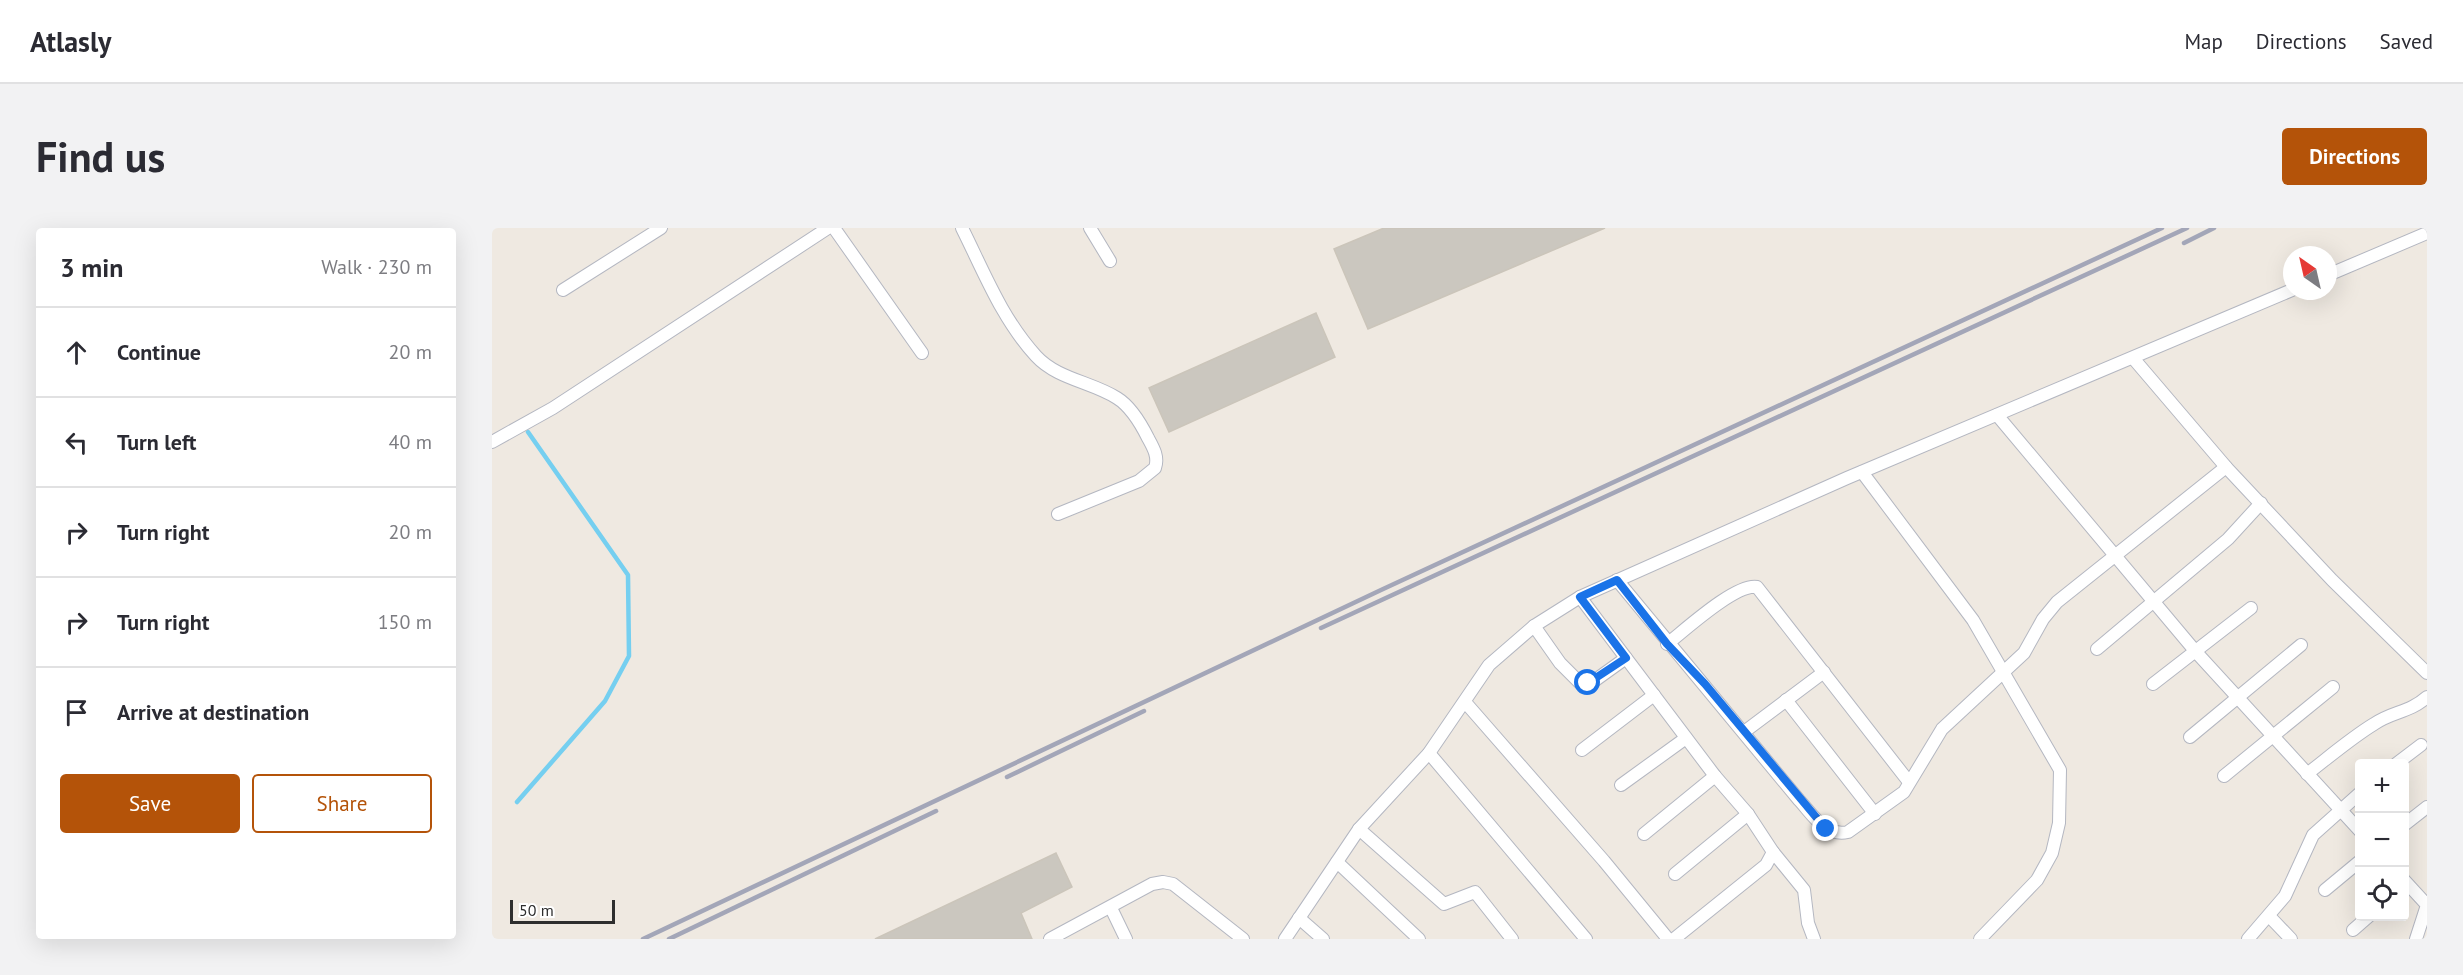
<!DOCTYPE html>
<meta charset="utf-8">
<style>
:root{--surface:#fff;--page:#f2f2f3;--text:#2b2b33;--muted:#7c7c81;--line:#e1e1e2;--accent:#b45309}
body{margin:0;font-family:"PT Sans",sans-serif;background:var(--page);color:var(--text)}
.controls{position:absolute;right:18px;bottom:18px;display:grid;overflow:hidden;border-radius:6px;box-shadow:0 6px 24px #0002}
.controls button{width:54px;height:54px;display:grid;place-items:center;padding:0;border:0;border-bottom:2px solid var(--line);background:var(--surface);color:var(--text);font:30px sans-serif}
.compass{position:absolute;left:1791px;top:18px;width:54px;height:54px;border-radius:50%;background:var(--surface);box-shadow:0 6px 24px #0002;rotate:326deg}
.scale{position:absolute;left:18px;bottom:15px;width:105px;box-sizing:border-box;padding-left:6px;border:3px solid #2e2e2e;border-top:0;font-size:16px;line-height:21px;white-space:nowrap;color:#2e2e2e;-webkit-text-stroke:4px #fff;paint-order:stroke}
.stop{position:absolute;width:18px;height:18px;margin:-14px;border:4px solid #1a73e8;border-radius:50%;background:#fff}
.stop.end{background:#1a73e8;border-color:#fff;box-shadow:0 2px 6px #0008}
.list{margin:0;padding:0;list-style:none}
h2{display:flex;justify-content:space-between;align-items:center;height:78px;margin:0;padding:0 24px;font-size:26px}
h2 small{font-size:20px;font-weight:400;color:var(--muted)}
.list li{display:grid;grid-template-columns:39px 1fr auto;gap:18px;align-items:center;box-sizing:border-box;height:90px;padding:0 24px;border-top:2px solid var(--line)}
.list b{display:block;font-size:22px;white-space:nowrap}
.list em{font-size:20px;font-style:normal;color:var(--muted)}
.actions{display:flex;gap:12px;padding:18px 24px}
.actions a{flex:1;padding:14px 0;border:2px solid var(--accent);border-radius:6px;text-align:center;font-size:21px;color:var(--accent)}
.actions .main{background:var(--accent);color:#fff}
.icon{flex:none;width:33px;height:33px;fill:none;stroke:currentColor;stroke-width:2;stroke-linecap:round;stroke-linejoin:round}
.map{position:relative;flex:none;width:1935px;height:711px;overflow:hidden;border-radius:6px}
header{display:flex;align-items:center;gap:36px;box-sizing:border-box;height:84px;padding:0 30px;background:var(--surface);border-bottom:2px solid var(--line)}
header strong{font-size:28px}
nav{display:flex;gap:33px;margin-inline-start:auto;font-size:21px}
.intro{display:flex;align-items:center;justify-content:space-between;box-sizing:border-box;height:144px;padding:0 36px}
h1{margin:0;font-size:42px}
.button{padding:15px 27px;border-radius:6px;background:var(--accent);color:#fff;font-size:21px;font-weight:700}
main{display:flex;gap:36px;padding:0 36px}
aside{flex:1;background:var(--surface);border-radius:6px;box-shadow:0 6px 24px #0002}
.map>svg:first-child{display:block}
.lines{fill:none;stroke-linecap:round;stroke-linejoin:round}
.stream{stroke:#75cff0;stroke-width:4.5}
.building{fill:#cbc7bf;stroke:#cbc5ba;stroke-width:1.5}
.street-casing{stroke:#b4b7c1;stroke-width:14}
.street{stroke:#fff;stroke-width:12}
.rail{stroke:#a3a6b8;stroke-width:4.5}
.route{stroke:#1a73e8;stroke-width:8}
</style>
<header>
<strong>Atlasly</strong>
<nav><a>Map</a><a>Directions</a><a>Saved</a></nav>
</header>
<div class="intro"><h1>Find us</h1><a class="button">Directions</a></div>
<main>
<aside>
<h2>3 min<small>Walk · 230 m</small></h2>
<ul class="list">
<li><svg class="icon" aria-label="ahead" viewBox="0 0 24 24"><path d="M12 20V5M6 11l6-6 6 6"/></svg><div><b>Continue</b></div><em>20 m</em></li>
<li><svg class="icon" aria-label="left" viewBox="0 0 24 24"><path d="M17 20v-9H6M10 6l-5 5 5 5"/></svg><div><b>Turn left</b></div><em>40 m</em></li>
<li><svg class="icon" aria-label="right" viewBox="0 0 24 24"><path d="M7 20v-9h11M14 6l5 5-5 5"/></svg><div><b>Turn right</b></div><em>20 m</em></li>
<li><svg class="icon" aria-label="right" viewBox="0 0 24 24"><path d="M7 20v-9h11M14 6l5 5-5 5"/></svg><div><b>Turn right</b></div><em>150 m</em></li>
<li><svg class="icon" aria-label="arrive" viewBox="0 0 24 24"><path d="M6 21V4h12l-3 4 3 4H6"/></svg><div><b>Arrive at destination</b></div></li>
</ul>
<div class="actions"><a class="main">Save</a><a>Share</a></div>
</aside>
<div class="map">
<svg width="1935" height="711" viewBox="0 0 1935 711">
<rect width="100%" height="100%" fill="#efe9e1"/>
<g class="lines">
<polyline class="stream" points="25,574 113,473 137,428 136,347 36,204"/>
</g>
<g class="building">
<polygon points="892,0 1113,0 876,101 842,21"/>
<polygon points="824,85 843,129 677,204 657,160"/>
<polygon points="564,625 580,659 529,685 540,711 383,711"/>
</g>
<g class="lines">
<defs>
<g id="street">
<polyline points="342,0 430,125"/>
<path d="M470 0C492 44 510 91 544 128 565 151 600 154 625 170 638 178 649 196 656 210 661 219 667 229 663 240L647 253 566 286"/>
<polyline points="598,0 618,33"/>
<polyline points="1836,47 1935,5"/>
<polyline points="71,62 169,0"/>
<polyline points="1641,130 1734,239 1840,352 1935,445"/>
<polyline points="1505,187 1704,424 1868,603"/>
<polyline points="0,214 61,180 336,0"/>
<polyline points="1370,244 1481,392 1568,542 1567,595 1560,625 1545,652 1488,711"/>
<path d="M1125 352 1307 572C1321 587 1333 609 1356 604L1412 564 1450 501 1532 425 1551 391 1565 374 1734 239"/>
<polyline points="1088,369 1223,548 1256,586 1281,624 1274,637 1182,711"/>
<polyline points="1042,398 1068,435 1088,455 1102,453 1134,430"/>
<path d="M1175 416C1193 402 1244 355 1265 359L1417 554"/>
<polyline points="1605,421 1736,311 1769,275"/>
<polyline points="1661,456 1759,380"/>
<polyline points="1294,472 1383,586"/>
<polyline points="973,474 1112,633 1176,711"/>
<polyline points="1252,504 1332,444"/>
<polyline points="1698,509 1809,417"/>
<polyline points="1090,522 1162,467"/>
<polyline points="937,525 1094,711"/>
<polyline points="1904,536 1929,517"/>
<path d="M1815 546C1837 529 1859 510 1882 496 1901 483 1917 485 1935 469"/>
<polyline points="1732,548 1841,459"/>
<polyline points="1129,557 1194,510"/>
<polyline points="1912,597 1935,579"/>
<polyline points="867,601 952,676 983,664 1020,711"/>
<polyline points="1152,606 1223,548"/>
<polyline points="1281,624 1312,662 1316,695 1322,711"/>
<polyline points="845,634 927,711"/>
<polyline points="1183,646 1256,586"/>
<polyline points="1912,652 1935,677 1924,711"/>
<polyline points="1833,662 1868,633"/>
<polyline points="619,680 634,711"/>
<polyline points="1778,689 1799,711"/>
<polyline points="807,690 831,711"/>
<polyline points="1861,702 1877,688"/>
<polyline points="558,711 660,656 671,654 681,656 751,711"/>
<polyline points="793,711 867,601 937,525 997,437 1042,398 1088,369 1355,250 1800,62"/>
<polyline points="1756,711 1793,668 1821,607 1868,565"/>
</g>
</defs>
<use href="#street" class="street-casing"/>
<use href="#street" class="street"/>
<g class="rail">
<polyline points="1692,15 1722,0"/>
<polyline points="829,400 1695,0"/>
<polyline points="515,549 652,483"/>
<polyline points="151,711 889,362 1670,0"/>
<polyline points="177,711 444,583"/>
</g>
</g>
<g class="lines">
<polyline class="route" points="1096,455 1134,430 1088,369 1125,352 1175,416 1213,456 1334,601"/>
</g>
</svg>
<div class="controls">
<button>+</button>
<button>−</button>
<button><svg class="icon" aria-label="locate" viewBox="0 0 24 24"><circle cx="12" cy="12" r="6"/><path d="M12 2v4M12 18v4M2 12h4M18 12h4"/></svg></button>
</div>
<svg class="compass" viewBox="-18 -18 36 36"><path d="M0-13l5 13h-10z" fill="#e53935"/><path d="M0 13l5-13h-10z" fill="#7c7c81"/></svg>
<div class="scale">50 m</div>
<div class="stop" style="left:1096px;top:455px"></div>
<div class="stop end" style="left:1334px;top:601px"></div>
</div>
</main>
